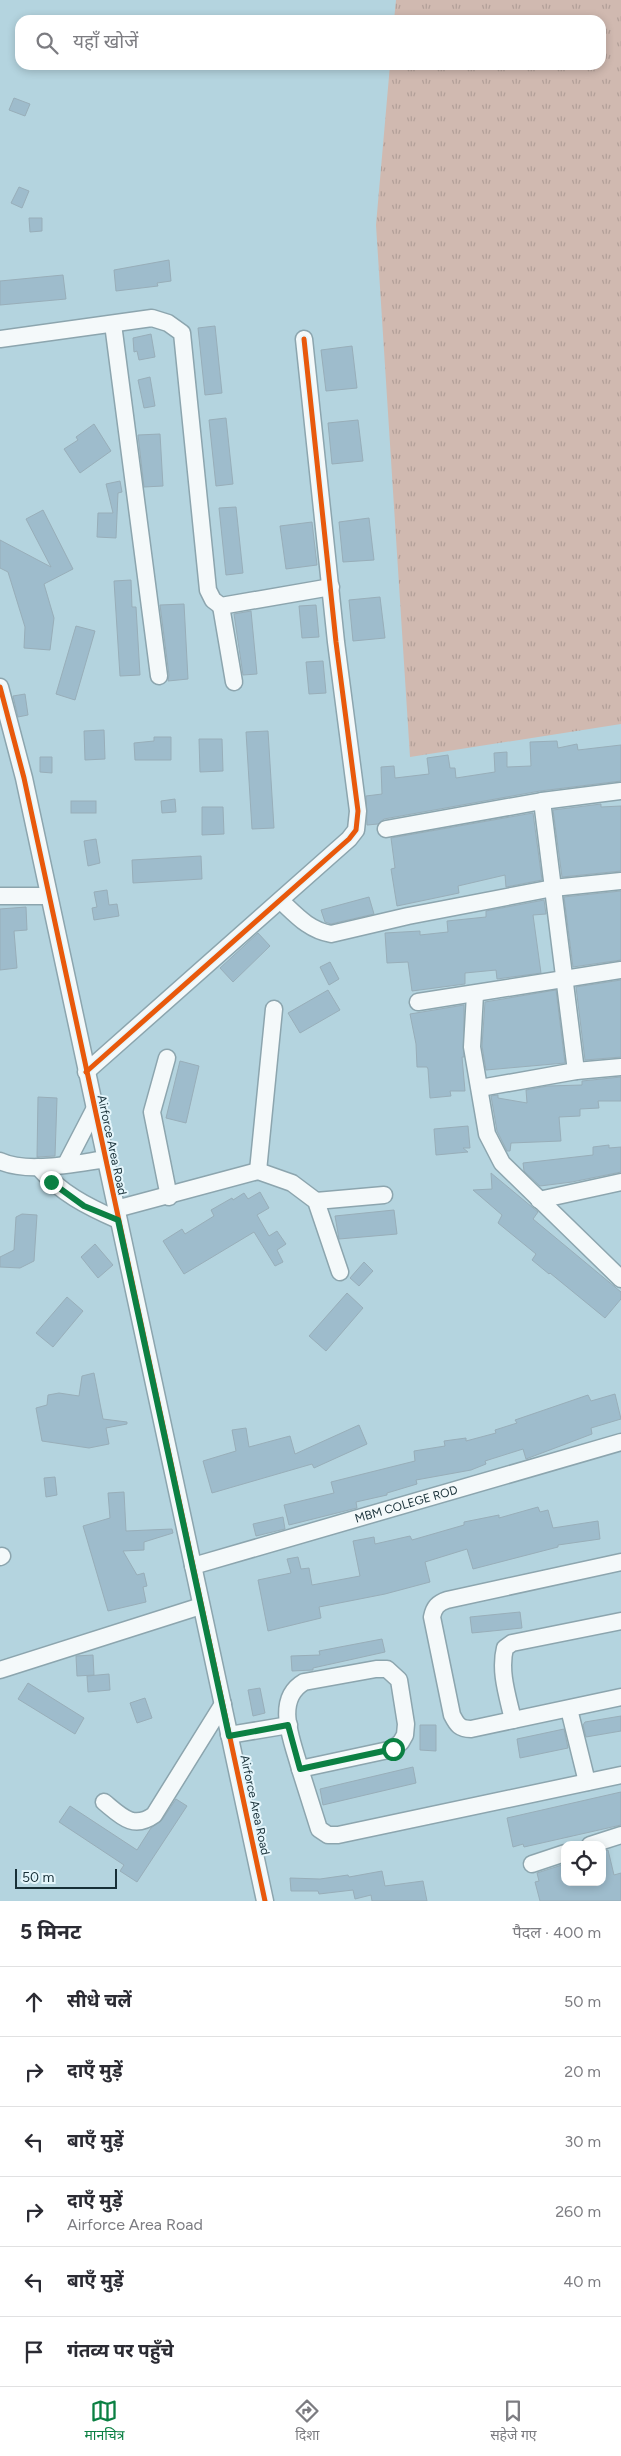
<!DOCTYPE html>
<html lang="hi">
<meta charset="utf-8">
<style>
:root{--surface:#fff;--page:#f7f7f7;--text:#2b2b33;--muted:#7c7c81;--line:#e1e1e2;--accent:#0b8043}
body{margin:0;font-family:Figtree,"Noto Sans Devanagari",sans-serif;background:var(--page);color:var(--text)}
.controls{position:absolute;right:15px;bottom:15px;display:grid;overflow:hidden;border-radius:10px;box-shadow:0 2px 8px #0003}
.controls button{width:45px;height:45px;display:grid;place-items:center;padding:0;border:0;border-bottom:1px solid var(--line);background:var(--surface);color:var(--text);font:25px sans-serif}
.scale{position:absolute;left:15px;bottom:12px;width:102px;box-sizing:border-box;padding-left:5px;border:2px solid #172f37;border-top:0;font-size:14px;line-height:18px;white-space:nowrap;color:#172f37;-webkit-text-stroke:4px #e5f6fc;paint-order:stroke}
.stop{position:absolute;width:15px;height:15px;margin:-11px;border:4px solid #0b8043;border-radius:50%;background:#fff}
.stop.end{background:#0b8043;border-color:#fff;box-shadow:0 1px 5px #0008}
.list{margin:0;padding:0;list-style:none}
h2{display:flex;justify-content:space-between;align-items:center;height:65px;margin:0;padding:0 20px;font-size:21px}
h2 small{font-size:16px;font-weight:400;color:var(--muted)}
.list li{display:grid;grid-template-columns:32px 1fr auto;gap:15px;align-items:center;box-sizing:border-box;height:70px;padding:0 20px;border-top:1px solid var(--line)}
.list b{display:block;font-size:19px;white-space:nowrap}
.list p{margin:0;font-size:16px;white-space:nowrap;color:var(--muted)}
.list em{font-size:16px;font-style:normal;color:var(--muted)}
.icon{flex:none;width:28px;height:28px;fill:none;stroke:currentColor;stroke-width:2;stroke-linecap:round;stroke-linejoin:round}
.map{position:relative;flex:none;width:621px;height:1901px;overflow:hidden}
.search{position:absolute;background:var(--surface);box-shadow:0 2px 8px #0003;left:15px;right:15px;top:15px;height:55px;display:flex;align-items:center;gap:12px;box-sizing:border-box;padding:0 18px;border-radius:15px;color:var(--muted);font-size:19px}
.sheet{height:485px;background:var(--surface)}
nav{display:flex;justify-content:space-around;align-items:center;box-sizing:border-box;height:70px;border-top:1px solid var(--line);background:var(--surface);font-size:14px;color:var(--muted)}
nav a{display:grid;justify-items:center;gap:2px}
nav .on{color:var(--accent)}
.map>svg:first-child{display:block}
.grass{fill:url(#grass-tufts)}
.building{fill:#9ebccc;stroke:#98aeb9}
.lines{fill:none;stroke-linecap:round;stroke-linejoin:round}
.minor-casing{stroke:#8ca5ae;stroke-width:19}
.minor{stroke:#f4f9fa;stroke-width:16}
.cycleway-casing{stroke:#e5f6fc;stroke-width:8}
.cycleway{stroke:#e8590c;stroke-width:5}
.route{stroke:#0b8043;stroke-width:6}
.labels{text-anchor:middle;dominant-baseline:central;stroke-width:4;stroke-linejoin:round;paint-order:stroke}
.street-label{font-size:12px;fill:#172f37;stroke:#e5f6fc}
</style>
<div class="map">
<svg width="621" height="1901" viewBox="0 0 621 1901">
<defs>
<pattern id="grass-tufts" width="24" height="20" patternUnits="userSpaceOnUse" patternTransform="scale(1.25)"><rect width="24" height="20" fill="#d0b9b0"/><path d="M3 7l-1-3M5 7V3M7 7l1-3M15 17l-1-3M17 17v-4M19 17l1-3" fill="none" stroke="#b29f98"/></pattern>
</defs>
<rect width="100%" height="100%" fill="#b4d4df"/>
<polygon class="grass" points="396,0 621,0 621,724 410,757 376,225 390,65 601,65 601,20 394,20"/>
<g class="building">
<polygon points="14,98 30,104 25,116 9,110"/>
<polygon points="19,187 29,191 22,208 11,203"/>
<polygon points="29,218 42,218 42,231 30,232"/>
<polygon points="169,260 171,281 157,283 158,286 116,291 114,270"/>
<polygon points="63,275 66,299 0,305 0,281"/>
<polygon points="215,326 222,393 205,395 198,328"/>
<polygon points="151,334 155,357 139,360 137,351 134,352 133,338"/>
<polygon points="352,346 357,388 326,391 321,350"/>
<polygon points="150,377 155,406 144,408 138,380"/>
<polygon points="226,418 233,484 216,486 209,420"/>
<polygon points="358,420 363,461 332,464 328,423"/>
<polygon points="94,424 111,451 80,473 64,449 78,440 76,437"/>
<polygon points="160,434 163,486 144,487 138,435"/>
<polygon points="120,481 122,492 118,493 116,538 97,537 98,513 113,513 106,484"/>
<polygon points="236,507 243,573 226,575 219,508"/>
<polygon points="43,510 73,569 44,584 54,618 50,650 24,648 25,627 8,572 0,568 0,540 51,567 26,519"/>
<polygon points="369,518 374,560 343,562 339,522"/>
<polygon points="312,522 317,565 286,569 280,526"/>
<polygon points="131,580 132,607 136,607 140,675 120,676 114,581"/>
<polygon points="380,597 385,638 353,641 349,600"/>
<polygon points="184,604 188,679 168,681 169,675 160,605"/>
<polygon points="316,605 319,637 302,638 299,606"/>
<polygon points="251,611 257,674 243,675 234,614"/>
<polygon points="76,626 95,631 75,700 56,694"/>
<polygon points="323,661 326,693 309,694 306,662"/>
<polygon points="25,694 28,715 18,717 13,696"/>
<polygon points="104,730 105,759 85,760 84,731"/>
<polygon points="268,731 274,828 252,829 246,732"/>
<polygon points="154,737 171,737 171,760 135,760 134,743 154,741"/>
<polygon points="199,739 222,739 223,771 200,772"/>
<polygon points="557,741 558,748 577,744 578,750 621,745 621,781 540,791 384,819 378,824 367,825 366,796 382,794 381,767 394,766 395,778 429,774 427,758 448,755 450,768 455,768 456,778 495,772 494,753 507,752 507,767 531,766 530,742"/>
<polygon points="40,757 52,757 52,773 40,772"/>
<polygon points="175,799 176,812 162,813 161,801"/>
<rect x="71" y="801" width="25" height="12"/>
<polygon points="601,804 601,807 621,806 621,871 562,877 553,810"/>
<polygon points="202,807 223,807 224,834 202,835"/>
<polygon points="533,813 542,880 506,887 505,875 458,886 459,893 397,906 391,869 395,868 391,838"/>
<polygon points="96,839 100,863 88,866 84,841"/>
<polygon points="201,856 202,879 133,883 132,860"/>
<polygon points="107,890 109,905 117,904 119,916 94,920 92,908 97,907 94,892"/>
<polygon points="621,891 621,960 573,967 564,897"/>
<polygon points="369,897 374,914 331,924 325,922 321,910"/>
<polygon points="544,900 546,914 533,915 541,973 497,979 496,970 465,973 465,984 412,991 408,962 387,963 385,933 420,931 420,935 448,932 447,921 486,917 486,911"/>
<polygon points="26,907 27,930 14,931 17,968 0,970 0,909"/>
<polygon points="258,933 270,946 233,982 220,968"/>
<polygon points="330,962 339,979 329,985 320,967"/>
<polygon points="621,980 621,1057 585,1060 576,987"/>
<polygon points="328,990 340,1010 300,1033 288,1013"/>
<polygon points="556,990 565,1063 486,1070 482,1046 485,1002"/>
<polygon points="464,1005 464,1057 462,1057 465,1091 450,1091 451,1096 430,1098 428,1069 427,1067 417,1067 416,1044 410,1014"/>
<polygon points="180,1061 199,1066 186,1123 166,1118"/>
<polygon points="621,1077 621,1101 598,1101 599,1108 580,1109 580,1116 559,1117 561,1141 511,1143 510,1151 507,1151 497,1131 491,1096 498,1095 498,1098 527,1103 526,1090 548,1086 582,1085 582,1081"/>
<polygon points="38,1097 57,1098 55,1156 37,1157"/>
<polygon points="468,1126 470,1148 463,1148 468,1152 436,1155 434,1129"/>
<polygon points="609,1145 609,1148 621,1147 621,1172 572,1182 540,1186 524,1171 523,1163 593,1155 593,1147"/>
<polygon points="491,1173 538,1212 533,1219 621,1292 621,1299 605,1318 550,1273 549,1274 532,1260 536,1254 498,1223 502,1215 473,1190 492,1189"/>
<polygon points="260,1192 269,1208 257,1215 269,1236 277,1231 286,1244 277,1250 283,1262 275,1266 254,1232 184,1274 163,1241 182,1229 185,1234 214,1216 211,1210 232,1198 233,1200 244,1193 248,1199"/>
<polygon points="394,1210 397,1234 339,1239 335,1216"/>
<polygon points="22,1214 37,1215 34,1261 20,1268 0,1267 0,1257 14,1250 16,1217"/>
<polygon points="95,1244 113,1265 98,1278 81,1257"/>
<polygon points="364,1262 373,1271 359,1286 350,1278"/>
<polygon points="347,1293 363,1308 326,1351 309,1336"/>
<polygon points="67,1297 83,1311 53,1347 36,1333"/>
<polygon points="94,1373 103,1419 127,1422 127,1424 106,1428 109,1444 89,1448 42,1441 36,1408 47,1405 48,1395 59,1393 79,1396 82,1376"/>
<polygon points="615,1394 621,1419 591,1428 592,1434 526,1459 523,1449 485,1461 486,1464 471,1470 416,1480 417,1484 387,1493 387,1495 356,1502 357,1508 289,1525 284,1505 334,1493 331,1482 415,1461 414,1451 445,1446 444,1441 466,1438 466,1441 496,1433 495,1430 517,1423 515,1420 588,1395 591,1401"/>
<polygon points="359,1425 367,1444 314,1468 312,1464 212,1493 203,1461 236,1451 232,1430 246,1428 249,1447 290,1436 295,1454"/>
<polygon points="55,1477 57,1495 46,1497 44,1478"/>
<polygon points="124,1492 126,1531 172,1529 173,1533 144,1542 144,1550 123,1551 137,1575 144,1573 147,1586 143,1587 146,1602 108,1611 83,1526 110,1518 108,1493"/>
<polygon points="538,1507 540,1512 548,1510 553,1528 598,1521 600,1539 558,1545 558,1547 473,1569 467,1549 425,1562 430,1582 385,1594 319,1607 321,1618 268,1631 258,1580 291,1573 287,1559 298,1557 301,1569 309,1568 312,1585 360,1576 353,1541 374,1537 375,1544 410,1536 412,1540 464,1525 464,1522 499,1515 499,1518"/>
<polygon points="283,1517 285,1529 256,1536 253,1524"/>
<polygon points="520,1612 522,1628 472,1633 470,1617"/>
<polygon points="382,1639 385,1652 313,1668 313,1670 292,1671 291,1656 320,1655 319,1651"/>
<polygon points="93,1655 94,1675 77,1676 76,1656"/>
<polygon points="109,1674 110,1690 88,1692 87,1676"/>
<polygon points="28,1683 84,1718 75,1734 18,1699"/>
<polygon points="260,1688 265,1713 253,1716 248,1690"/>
<polygon points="145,1698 152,1718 137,1723 130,1703"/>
<polygon points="621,1716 621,1731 586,1737 583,1725 585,1722"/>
<polygon points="420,1725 436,1725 436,1751 420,1750"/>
<polygon points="564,1729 568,1748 520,1758 517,1739"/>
<polygon points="413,1767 416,1783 323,1805 320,1789"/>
<polygon points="621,1792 621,1825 524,1847 523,1844 513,1847 507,1818"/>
<polygon points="176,1799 187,1806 137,1882 120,1871 124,1865 59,1822 70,1806 137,1850 151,1828 162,1820"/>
<polygon points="608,1850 614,1875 621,1873 621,1901 540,1901 535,1882 539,1881 537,1873 565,1864 565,1882 602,1882 602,1852"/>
<polygon points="382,1871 385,1886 423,1881 427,1901 372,1901 371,1895 355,1899 353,1890 319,1894 318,1891 291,1891 290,1878 320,1879 348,1875 349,1877"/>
</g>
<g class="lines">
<defs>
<g id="minor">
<polyline points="113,324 159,676"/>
<polyline points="0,339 152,318 168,323 182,333 208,590 213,600 221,606 331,587"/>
<polyline points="221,606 234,682"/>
<polyline points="0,687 24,778 265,1901"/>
<polyline points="542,801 576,1071"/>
<polyline points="386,829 542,801 621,791"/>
<polyline points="0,896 48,896"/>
<path d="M281 901C297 916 309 930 331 934L408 916 553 888 621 881"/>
<polyline points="475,994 472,1047 487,1134 502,1163 621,1279"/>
<polyline points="418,1002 621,970"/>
<polyline points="167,1058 152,1112 169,1197"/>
<polyline points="86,1072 349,839 356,830 358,811 336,642 304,339"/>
<polyline points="480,1088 576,1071 621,1067"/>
<path d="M0 1161C28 1174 77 1163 107 1159"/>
<polyline points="66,1164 95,1108"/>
<path d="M38 1167C61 1193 86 1206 118 1220"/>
<polyline points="258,1171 274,1009"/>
<polyline points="539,1200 621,1182"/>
<polyline points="316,1201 384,1195"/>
<polyline points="116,1209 258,1171 292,1183 316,1201 340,1272"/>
<polyline points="0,1557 2,1556"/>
<path d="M621 1562 447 1600C438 1603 434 1607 432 1617L452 1715C457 1725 460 1729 471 1729L621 1697"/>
<path id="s1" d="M193 1566 621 1442"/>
<path d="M376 1669H387L399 1680 406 1724 405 1735 401 1742 393 1749 300 1769C293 1742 273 1700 304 1682Z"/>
<polyline points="0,1670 201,1606"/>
<polyline points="569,1709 587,1782"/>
<path d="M513 1720C508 1697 499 1672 505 1648L512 1643 621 1621"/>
<polyline points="229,1735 289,1725"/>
<polyline points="300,1769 319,1829 328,1835 338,1835 621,1775"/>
<path d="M104 1802C121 1816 133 1830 154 1815L223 1704"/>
<polyline points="590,1845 621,1835"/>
<polyline points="532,1864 565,1853"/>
</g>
</defs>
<use href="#minor" class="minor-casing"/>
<use href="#minor" class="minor"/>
<defs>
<g id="cycleway">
<polyline points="0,687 24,778 265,1901"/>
<polyline points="86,1072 349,839 356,830 358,811 336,642 304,339"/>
</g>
</defs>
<use href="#cycleway" class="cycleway-casing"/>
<use href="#cycleway" class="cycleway"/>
</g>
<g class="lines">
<polyline class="route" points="51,1182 84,1206 118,1220 229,1736 288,1725 300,1769 393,1749"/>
</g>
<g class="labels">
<g class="street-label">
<text transform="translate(112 1145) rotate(78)">Airforce Area Road</text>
<text stroke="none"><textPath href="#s1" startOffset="222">MBM COLEGE ROD</textPath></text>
<text transform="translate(255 1805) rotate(78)">Airforce Area Road</text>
</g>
</g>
</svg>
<div class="controls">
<button><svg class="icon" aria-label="locate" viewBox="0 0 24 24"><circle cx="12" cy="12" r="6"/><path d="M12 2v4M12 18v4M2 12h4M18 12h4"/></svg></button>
</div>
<div class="scale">50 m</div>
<div class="stop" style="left:393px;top:1749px"></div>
<div class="stop end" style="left:51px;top:1182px"></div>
<div class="search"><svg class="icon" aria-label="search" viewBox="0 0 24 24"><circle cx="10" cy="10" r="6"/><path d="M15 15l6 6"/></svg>यहाँ खोजें</div>
</div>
<section class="sheet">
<h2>5 मिनट<small>पैदल · 400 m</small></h2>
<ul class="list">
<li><svg class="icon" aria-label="ahead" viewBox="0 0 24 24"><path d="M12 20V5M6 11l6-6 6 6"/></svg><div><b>सीधे चलें</b></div><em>50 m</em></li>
<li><svg class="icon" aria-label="right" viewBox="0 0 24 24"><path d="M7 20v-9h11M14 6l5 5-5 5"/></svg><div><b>दाएँ मुड़ें</b></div><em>20 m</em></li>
<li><svg class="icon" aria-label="left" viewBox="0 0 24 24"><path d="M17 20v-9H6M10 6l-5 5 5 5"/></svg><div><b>बाएँ मुड़ें</b></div><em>30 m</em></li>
<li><svg class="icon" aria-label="right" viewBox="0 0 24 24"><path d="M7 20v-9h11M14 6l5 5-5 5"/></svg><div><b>दाएँ मुड़ें</b><p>Airforce Area Road</p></div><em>260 m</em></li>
<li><svg class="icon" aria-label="left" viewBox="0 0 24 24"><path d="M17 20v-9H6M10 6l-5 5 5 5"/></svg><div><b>बाएँ मुड़ें</b></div><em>40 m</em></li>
<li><svg class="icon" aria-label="arrive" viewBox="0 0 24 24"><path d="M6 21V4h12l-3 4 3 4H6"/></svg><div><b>गंतव्य पर पहुँचे</b></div></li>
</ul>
</section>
<nav>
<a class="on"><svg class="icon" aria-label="map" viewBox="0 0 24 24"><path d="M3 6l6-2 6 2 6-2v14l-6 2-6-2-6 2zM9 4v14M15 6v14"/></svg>मानचित्र</a>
<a><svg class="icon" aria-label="directions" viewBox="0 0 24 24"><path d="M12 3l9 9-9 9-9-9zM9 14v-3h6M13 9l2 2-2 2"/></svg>दिशा</a>
<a><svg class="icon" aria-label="saved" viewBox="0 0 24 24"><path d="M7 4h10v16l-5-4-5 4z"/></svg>सहेजे गए</a>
</nav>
